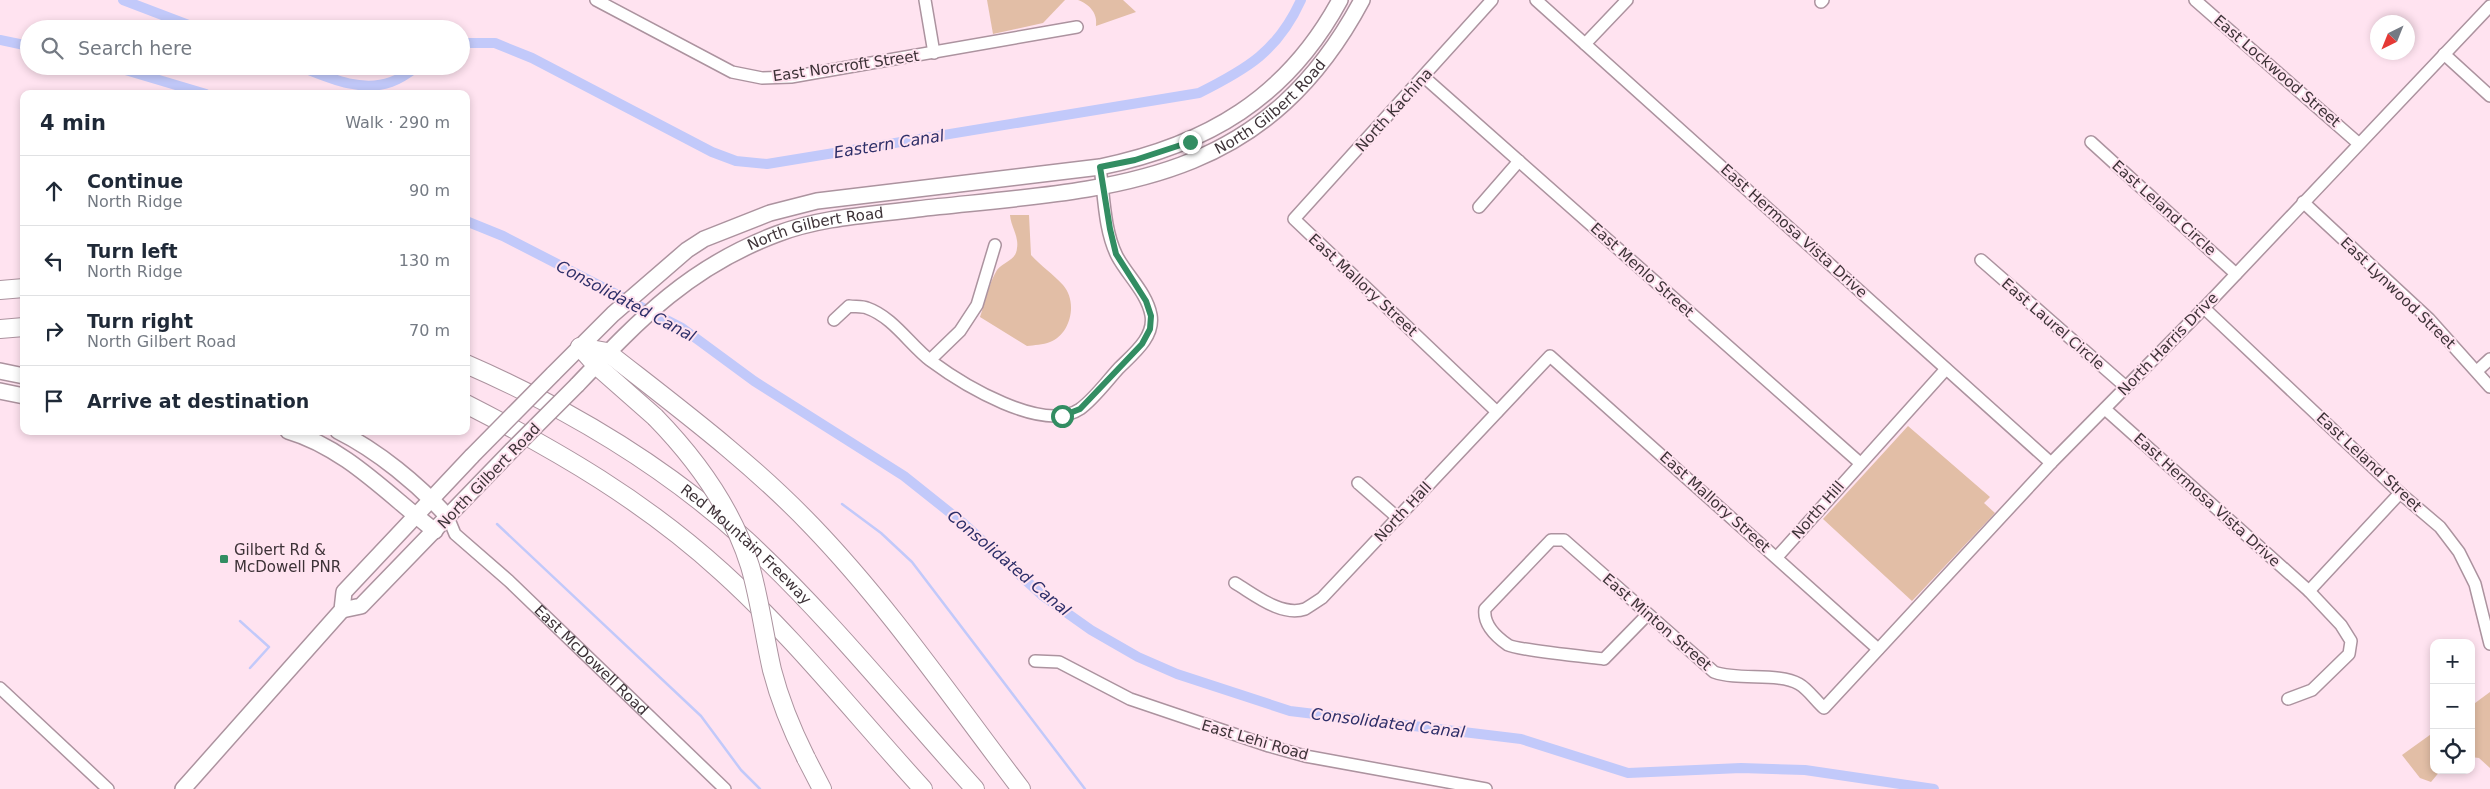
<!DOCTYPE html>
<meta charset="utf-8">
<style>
:root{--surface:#fff;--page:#f2f2f3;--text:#1f2937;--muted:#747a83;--line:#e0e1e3}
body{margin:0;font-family:"DejaVu Sans",sans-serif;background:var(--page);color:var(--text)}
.controls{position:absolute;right:15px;bottom:15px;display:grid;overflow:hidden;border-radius:10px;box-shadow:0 2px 8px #0003}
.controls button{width:45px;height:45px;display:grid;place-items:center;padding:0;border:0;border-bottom:1px solid var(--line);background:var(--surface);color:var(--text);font:25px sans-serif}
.compass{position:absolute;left:2370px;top:15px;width:45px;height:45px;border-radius:50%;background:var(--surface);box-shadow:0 2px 8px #0003;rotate:223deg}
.stop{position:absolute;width:15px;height:15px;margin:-11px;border:4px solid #328d62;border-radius:50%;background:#fff}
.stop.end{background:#328d62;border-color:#fff;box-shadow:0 1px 5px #0008}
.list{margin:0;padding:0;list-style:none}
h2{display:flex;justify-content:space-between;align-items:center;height:65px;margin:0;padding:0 20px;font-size:21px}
h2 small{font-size:16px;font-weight:400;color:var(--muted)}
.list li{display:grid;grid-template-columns:32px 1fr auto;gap:15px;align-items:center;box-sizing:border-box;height:70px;padding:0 20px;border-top:1px solid var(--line)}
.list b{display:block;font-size:19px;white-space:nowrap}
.list p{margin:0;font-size:16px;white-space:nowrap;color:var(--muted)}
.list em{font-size:16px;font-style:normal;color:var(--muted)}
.icon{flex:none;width:28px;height:28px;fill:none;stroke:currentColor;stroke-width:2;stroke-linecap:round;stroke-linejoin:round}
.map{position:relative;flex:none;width:2490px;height:789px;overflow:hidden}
.search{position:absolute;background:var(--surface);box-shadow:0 2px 8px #0003;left:20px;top:20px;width:450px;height:55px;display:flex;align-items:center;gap:12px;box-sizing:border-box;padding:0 18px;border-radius:28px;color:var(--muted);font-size:19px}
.panel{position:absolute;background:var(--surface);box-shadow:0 2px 8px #0003;left:20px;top:90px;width:450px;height:345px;border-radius:10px}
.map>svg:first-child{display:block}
.green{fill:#e2bea6}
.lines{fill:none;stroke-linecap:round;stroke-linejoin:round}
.stream{stroke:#c2c9fa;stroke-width:2.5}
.canal{stroke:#c2c9fa;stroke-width:10}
.minor-casing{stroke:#ac939f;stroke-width:14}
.major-casing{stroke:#ac939f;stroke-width:18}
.highway-casing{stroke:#ac939f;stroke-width:20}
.minor{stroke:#fff;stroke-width:11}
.major{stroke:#fff;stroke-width:15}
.highway{stroke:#fff;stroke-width:18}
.major-bridge-casing{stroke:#ac939f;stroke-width:18;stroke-linecap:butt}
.highway-bridge-casing{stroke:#ac939f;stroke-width:20;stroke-linecap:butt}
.major-bridge{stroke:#fff;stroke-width:15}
.highway-bridge{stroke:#fff;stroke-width:18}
.route{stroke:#328d62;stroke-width:6}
.poi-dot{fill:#328d62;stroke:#ffe3f0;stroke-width:2}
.labels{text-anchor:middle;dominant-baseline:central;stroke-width:4;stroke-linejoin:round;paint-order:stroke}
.street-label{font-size:15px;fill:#3d3237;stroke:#ffe3f0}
.poi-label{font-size:15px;fill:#3d3237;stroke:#ffe3f0;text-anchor:start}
.water-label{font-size:16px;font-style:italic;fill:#2d2e68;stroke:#ffe3f0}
</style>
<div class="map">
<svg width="2490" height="789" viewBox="0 0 2490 789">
<rect width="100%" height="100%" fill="#ffe3f0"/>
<g class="green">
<polygon points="987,0 1065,0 1043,23 993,34"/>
<path d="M1078 0H1123L1136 12 1096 26C1098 13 1089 4 1078 0Z"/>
<path d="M1010 215H1029L1031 255C1041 266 1053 274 1063 285 1078 302 1071 334 1050 342 1043 345 1034 345 1027 346L980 317C985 303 989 283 997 270 1004 261 1016 261 1017 248 1019 236 1011 227 1010 215Z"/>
<polygon points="1908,426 1990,497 1984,503 1995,513 1912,601 1823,519"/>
<polygon points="2490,692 2490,768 2479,758 2471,757 2471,706"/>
<polygon points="2434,732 2434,770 2441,770 2431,782 2420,778 2402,755"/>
</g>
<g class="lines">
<g class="stream">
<polyline points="842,504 881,533 912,562 1085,789"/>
<polyline points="497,524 701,716 741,770 760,789"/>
<polyline points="240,621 269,647 250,668"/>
</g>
<g class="canal">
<polyline points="123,0 199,29"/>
<polyline points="0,40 29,46"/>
<path d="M461 43H495L532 58 712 152 736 161 767 164 1199 93C1247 69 1278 51 1301 0"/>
<polyline points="112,66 206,94"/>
<path d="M299 66C327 77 360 93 391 82 400 79 410 72 418 66"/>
<polyline points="466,221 503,236 682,328 754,381 904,476 963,523 1043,596 1091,630 1138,657 1177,674 1290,711 1521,739 1628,773 1741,768 1805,770 1934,789"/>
</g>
<defs>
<g id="minor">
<polyline points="596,0 732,72 762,78 791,77 1077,27"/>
<polyline points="925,0 934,53"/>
<polyline points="1492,0 1294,219 1497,412"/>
<polyline points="1536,0 2051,463"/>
<polyline points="2195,0 2358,143"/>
<polyline points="1821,2 1823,0"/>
<polyline points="1585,44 1627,0"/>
<polyline points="2444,54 2490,96"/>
<polyline points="1424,77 1860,463"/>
<polyline points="2091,142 2236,274"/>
<polyline points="2303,202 2429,319 2490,387"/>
<polyline points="1479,207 1519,161"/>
<polyline points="1981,260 2126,387"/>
<polyline points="2204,308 2400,493 2440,527 2459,552 2475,584 2490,644"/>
<path d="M834 320 849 306C854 307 862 306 867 308 893 317 910 345 931 361 962 384 1043 434 1080 409 1094 399 1107 381 1119 368 1133 354 1155 337 1151 315 1147 293 1127 275 1117 256 1104 230 1104 195 1100 167"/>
<polyline points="930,360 960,331 977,305 995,245"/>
<polyline points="2477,371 2490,359"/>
<polyline points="2105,409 2309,591 2341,625 2351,641 2349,654 2312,690 2288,699"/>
<polyline points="1358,483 1398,518"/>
<path id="s1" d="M448 517 455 534 509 581 725 789"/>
<polyline points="1777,557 1946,369"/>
<path d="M1235 583C1254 594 1281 617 1305 609 1310 606 1316 602 1322 598L1550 356 1878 649"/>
<polyline points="2309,591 2400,493"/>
<path d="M1648 614 1604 659C1588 657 1517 650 1508 645 1495 636 1483 624 1485 609L1551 540H1564L1714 672C1739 681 1778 672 1799 684 1808 689 1816 701 1824 708L2051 463 2204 308 2490 6"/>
<polyline points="1035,661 1059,662 1130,699 1269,746 1305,756 1486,789"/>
<polyline points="0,688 108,789"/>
</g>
<g id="major">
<polyline points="0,371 24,376"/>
<path d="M553 374 613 314 687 250 704 239 770 213 817 201 1100 167C1207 145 1287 98 1340 0"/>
<path id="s2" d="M577 385C640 319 689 267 777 234 821 217 870 215 917 209 1106 188 1260 191 1362 0"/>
<polyline points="0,391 24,396"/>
<path d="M288 431C346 448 388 495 435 531"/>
<path d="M338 431C378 451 418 484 448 517"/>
<polyline points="342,610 361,606 512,450"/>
<polyline points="183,789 342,610 344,592 472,456"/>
</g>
<g id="highway">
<polyline points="0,290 24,288"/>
<polyline points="0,329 24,327"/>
<path d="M580 347 607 352C677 407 750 461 812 526 889 606 953 700 1021 789"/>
<polyline points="580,347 596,365 655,417"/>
<path id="s3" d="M466 364C567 408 666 467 747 541 829 617 900 706 975 789"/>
<path d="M466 404C560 452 644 501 722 572 795 638 857 717 923 789"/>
<polyline points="806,758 822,789"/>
</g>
</defs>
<use href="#minor" class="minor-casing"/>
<use href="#major" class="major-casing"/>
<use href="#highway" class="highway-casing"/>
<use href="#minor" class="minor"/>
<use href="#major" class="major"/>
<use href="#highway" class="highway"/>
<defs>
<g id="major-bridge">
<polyline points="512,450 577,385"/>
<polyline points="472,456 553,374"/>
</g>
<path id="highway-bridge" d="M655 417C697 460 732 508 750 566 760 600 764 635 772 670 780 701 792 730 806 758"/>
</defs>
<use href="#major-bridge" class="major-bridge-casing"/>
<use href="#highway-bridge" class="highway-bridge-casing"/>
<use href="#major-bridge" class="major-bridge"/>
<use href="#highway-bridge" class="highway-bridge"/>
</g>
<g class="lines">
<polyline class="route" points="1062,416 1080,409 1142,344 1150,329 1151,316 1146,301 1116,254 1110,229 1100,167 1135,160 1190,142"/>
</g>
<rect class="poi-dot" x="219" y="554" width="10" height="10" rx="2.5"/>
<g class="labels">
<g class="street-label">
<text transform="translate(846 66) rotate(-8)">East Norcroft Street</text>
<text transform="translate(2277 71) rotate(41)">East Lockwood Street</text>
<text stroke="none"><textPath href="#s2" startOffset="772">North Gilbert Road</textPath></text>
<text transform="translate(1394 110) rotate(-48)">North Kachina</text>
<text transform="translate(2164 208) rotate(42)">East Leland Circle</text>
<text stroke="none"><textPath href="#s2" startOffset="292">North Gilbert Road</textPath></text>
<text transform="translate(1794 231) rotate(42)">East Hermosa Vista Drive</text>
<text transform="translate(1642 270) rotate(42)">East Menlo Street</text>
<text transform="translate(1363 285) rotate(43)">East Mallory Street</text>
<text transform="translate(2398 293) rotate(44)">East Lynwood Street</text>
<text transform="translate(2053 324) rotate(41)">East Laurel Circle</text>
<text transform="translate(2168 344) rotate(-46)">North Harris Drive</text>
<text transform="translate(2369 462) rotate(43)">East Leland Street</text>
<text transform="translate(489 476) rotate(-46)">North Gilbert Road</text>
<text transform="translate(2207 500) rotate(42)">East Hermosa Vista Drive</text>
<text transform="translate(1715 502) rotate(42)">East Mallory Street</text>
<text transform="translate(1818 510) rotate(-49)">North Hill</text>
<text transform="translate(1403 512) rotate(-47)">North Hall</text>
<text stroke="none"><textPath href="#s3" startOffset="335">Red Mountain Freeway</textPath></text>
<text transform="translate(1657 622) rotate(41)">East Minton Street</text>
<text stroke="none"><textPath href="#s1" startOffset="204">East McDowell Road</textPath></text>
<text transform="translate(1255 740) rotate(16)">East Lehi Road</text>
</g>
<g class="poi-label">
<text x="234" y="550">Gilbert Rd &amp;<tspan x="234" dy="17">McDowell PNR</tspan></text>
</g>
<g class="water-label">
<text transform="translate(889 144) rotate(-9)">Eastern Canal</text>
<text transform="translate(626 301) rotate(28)">Consolidated Canal</text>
<text transform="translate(1009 563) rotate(40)">Consolidated Canal</text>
<text transform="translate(1388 723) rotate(7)">Consolidated Canal</text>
</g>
</g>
</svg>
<div class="controls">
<button>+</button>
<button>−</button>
<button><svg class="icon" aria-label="locate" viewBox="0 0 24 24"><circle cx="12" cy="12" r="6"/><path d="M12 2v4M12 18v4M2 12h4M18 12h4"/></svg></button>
</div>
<svg class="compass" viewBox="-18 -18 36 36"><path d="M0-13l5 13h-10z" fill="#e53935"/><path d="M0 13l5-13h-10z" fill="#747a83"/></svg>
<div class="stop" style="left:1062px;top:416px"></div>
<div class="stop end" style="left:1190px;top:142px"></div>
<div class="search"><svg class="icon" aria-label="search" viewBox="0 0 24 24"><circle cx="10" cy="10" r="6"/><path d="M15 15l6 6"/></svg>Search here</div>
<section class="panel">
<h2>4 min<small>Walk · 290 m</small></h2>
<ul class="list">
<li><svg class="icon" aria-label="ahead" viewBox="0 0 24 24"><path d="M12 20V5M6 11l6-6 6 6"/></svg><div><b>Continue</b><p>North Ridge</p></div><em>90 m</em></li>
<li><svg class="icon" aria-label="left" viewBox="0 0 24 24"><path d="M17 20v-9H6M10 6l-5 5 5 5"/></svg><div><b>Turn left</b><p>North Ridge</p></div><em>130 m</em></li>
<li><svg class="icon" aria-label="right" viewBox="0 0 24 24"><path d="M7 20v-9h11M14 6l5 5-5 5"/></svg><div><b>Turn right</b><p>North Gilbert Road</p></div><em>70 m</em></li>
<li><svg class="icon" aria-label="arrive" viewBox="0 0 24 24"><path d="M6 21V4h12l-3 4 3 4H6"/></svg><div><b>Arrive at destination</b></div></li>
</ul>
</section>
</div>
